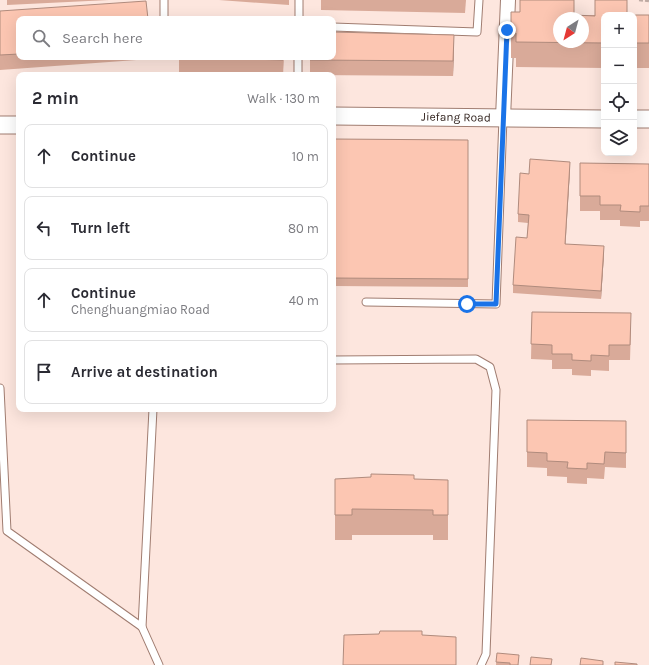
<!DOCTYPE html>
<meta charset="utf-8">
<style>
:root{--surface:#fff;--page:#f2f2f3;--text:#2b2b33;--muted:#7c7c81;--line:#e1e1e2}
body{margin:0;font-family:Karla,sans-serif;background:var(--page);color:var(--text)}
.controls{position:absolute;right:12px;top:12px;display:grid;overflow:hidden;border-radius:8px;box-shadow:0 4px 16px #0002}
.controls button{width:36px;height:36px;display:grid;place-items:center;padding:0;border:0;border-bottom:1px solid var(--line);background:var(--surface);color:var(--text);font:20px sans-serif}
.compass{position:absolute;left:553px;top:12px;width:36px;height:36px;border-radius:50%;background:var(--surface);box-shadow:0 4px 16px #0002;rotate:216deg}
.stop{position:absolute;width:12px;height:12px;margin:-9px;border:3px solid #1a73e8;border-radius:50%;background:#fff}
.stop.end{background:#1a73e8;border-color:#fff;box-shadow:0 1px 4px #0008}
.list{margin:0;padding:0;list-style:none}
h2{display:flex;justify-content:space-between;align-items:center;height:52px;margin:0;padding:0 16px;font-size:17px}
h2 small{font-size:13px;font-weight:400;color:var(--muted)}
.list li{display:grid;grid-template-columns:26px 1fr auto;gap:12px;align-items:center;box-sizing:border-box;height:64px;margin:0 8px 8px;padding:0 8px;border:1px solid var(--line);border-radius:8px}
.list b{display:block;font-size:15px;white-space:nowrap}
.list p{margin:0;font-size:13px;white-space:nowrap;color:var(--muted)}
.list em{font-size:13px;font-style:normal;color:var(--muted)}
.icon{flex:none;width:22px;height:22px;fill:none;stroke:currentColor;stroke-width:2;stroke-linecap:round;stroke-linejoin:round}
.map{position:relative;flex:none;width:649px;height:665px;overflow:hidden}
.search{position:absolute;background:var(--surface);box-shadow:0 4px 16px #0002;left:16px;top:16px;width:320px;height:44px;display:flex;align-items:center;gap:10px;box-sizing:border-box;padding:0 14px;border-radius:8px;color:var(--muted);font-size:15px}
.panel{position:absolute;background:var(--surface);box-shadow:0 4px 16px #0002;left:16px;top:72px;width:320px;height:340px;border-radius:8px}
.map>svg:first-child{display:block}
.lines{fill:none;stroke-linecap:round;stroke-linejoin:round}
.service-casing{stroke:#a07d71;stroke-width:9}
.minor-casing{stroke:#a07d71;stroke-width:16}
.tertiary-casing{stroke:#a07d71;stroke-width:19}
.path{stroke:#beaaa3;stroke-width:2.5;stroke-dasharray:4 2;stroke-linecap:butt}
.service{stroke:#fff;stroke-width:7}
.minor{stroke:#fff;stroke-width:14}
.tertiary{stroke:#fff;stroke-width:17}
.wall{fill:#d9aa99}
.shaded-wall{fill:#b08b7d}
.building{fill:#fcc6b2;stroke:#b08b7d;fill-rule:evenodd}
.route{stroke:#1a73e8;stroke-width:5}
.labels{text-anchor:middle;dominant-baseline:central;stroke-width:3;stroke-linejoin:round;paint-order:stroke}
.street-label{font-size:12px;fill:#332520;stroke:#fff}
</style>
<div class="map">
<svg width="649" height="665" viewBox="0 0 649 665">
<rect width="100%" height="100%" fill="#fde6de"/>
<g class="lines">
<defs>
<g id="service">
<polyline points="164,0 164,19"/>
<polyline points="299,19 299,0"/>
<polyline points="333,27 477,32 479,0"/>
<polyline points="298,75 298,57"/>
<polyline points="366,302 496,304 503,118"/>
<polyline points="333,360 476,359 490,367 496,390 486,654 481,665"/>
<polyline points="0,388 7,531 142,627"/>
<polyline points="153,409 142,627 159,665"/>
</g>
<polyline id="minor" points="503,118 508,0"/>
<g id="tertiary">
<polyline points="333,116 604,119"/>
<polyline points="634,119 649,119"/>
<polyline points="0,125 19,125"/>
</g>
</defs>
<use href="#service" class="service-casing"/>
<use href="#minor" class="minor-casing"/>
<use href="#tertiary" class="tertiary-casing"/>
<polyline class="path" points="639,0 649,1"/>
<use href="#service" class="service"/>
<use href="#minor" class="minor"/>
<use href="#tertiary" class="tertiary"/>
</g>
<g class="wall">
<polygon points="7,0 109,0 7,5"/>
<polygon points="219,0 289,0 289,5"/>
<polygon points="321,0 466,0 465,13 321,10"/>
<polygon points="0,11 19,19 19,57 150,57 150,59 0,70"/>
<polygon points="511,12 574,15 604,15 604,68 516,67 516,58 511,58"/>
<rect x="634" y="15" width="15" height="53"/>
<polygon points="454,50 453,76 310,75 310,57"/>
<polygon points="179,57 284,57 283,75 179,72"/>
<polygon points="333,139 468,140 468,287 333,286"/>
<polygon points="580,163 649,164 649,221 640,221 640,227 620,226 620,220 600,220 600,211 580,211"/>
<polygon points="570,170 565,244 604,254 601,299 513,293 513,285 527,238 528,223 518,222 518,214 529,174"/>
<polygon points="532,312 631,328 630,360 609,360 609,371 591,370 591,376 572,375 572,369 552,369 552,360 531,359"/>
<polygon points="527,420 626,436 626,468 605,467 604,479 587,478 587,484 567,483 567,477 547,476 547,468 527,467"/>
<polygon points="414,479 448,515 448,540 433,540 433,535 352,535 352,540 335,540 335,515"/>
<polygon points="497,653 519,665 496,665"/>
</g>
<g class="shaded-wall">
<polygon points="454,35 454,50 453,76 453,61"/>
<polygon points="570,162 570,170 565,252 565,244"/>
<polygon points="604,246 604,254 601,299 601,291"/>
</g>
<g class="building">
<path d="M520 0H574V15L595 16V0H627V15H604V43L516 42V33H511V12H520ZM559 18H583V42H559Z"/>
<polygon points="146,1 148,19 19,19 19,54 0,55 0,11"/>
<rect x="634" y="15" width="15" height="28"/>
<polygon points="333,32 454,35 453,61 310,60 310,57 333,57"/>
<polygon points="179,57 284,57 283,60"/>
<polygon points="333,139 468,140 468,279 333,278"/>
<polygon points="530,159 570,162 565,244 604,246 601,291 513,285 516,237 527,238 529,215 518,214 520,173 529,174"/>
<polygon points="580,163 649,164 649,206 640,206 640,212 620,211 621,205 600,205 600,196 580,196"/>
<polygon points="532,312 631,313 630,345 609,345 609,356 591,355 591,361 572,360 572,354 552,354 552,345 531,344"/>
<polygon points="527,420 626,421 626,453 605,452 604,464 587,463 587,469 567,468 568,462 547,461 547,453 527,452"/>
<polygon points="371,474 414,475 414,479 448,480 448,515 433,515 433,510 352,509 352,515 335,515 335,479 371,477"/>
<polygon points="380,631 422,631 422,635 456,637 456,665 343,665 344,635 379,634"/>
<polygon points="497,653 519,655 518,665 510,665 510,663 496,662"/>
<polygon points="531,657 552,659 551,665 530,665"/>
<polygon points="581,658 603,661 603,665 580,665"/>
<polygon points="615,662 637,664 637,665 615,665"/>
</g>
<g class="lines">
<polyline class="route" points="467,304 496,304 507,30"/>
</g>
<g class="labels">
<g class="street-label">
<text transform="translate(456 117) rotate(1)">Jiefang Road</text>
</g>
</g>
</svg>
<div class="controls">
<button>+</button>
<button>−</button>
<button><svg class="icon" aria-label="locate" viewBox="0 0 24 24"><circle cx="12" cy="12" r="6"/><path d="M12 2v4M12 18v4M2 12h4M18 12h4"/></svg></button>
<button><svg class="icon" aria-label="layers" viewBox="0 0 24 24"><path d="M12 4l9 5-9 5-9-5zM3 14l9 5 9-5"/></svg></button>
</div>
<svg class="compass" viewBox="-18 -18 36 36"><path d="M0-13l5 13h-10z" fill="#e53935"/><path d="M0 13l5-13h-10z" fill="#7c7c81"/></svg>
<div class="stop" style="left:467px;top:304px"></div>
<div class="stop end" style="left:507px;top:30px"></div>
<div class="search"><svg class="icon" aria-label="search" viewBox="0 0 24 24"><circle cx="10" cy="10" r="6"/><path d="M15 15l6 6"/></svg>Search here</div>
<section class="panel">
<h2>2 min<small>Walk · 130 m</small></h2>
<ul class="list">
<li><svg class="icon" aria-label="ahead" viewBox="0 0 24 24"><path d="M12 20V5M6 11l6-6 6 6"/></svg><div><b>Continue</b></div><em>10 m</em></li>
<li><svg class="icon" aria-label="left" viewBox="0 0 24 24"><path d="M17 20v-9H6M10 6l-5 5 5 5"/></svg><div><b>Turn left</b></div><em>80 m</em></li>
<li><svg class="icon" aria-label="ahead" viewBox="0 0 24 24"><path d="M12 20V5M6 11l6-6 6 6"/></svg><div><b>Continue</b><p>Chenghuangmiao Road</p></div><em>40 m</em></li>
<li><svg class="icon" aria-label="arrive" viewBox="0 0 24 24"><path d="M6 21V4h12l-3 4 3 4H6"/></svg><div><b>Arrive at destination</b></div></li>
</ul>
</section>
</div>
